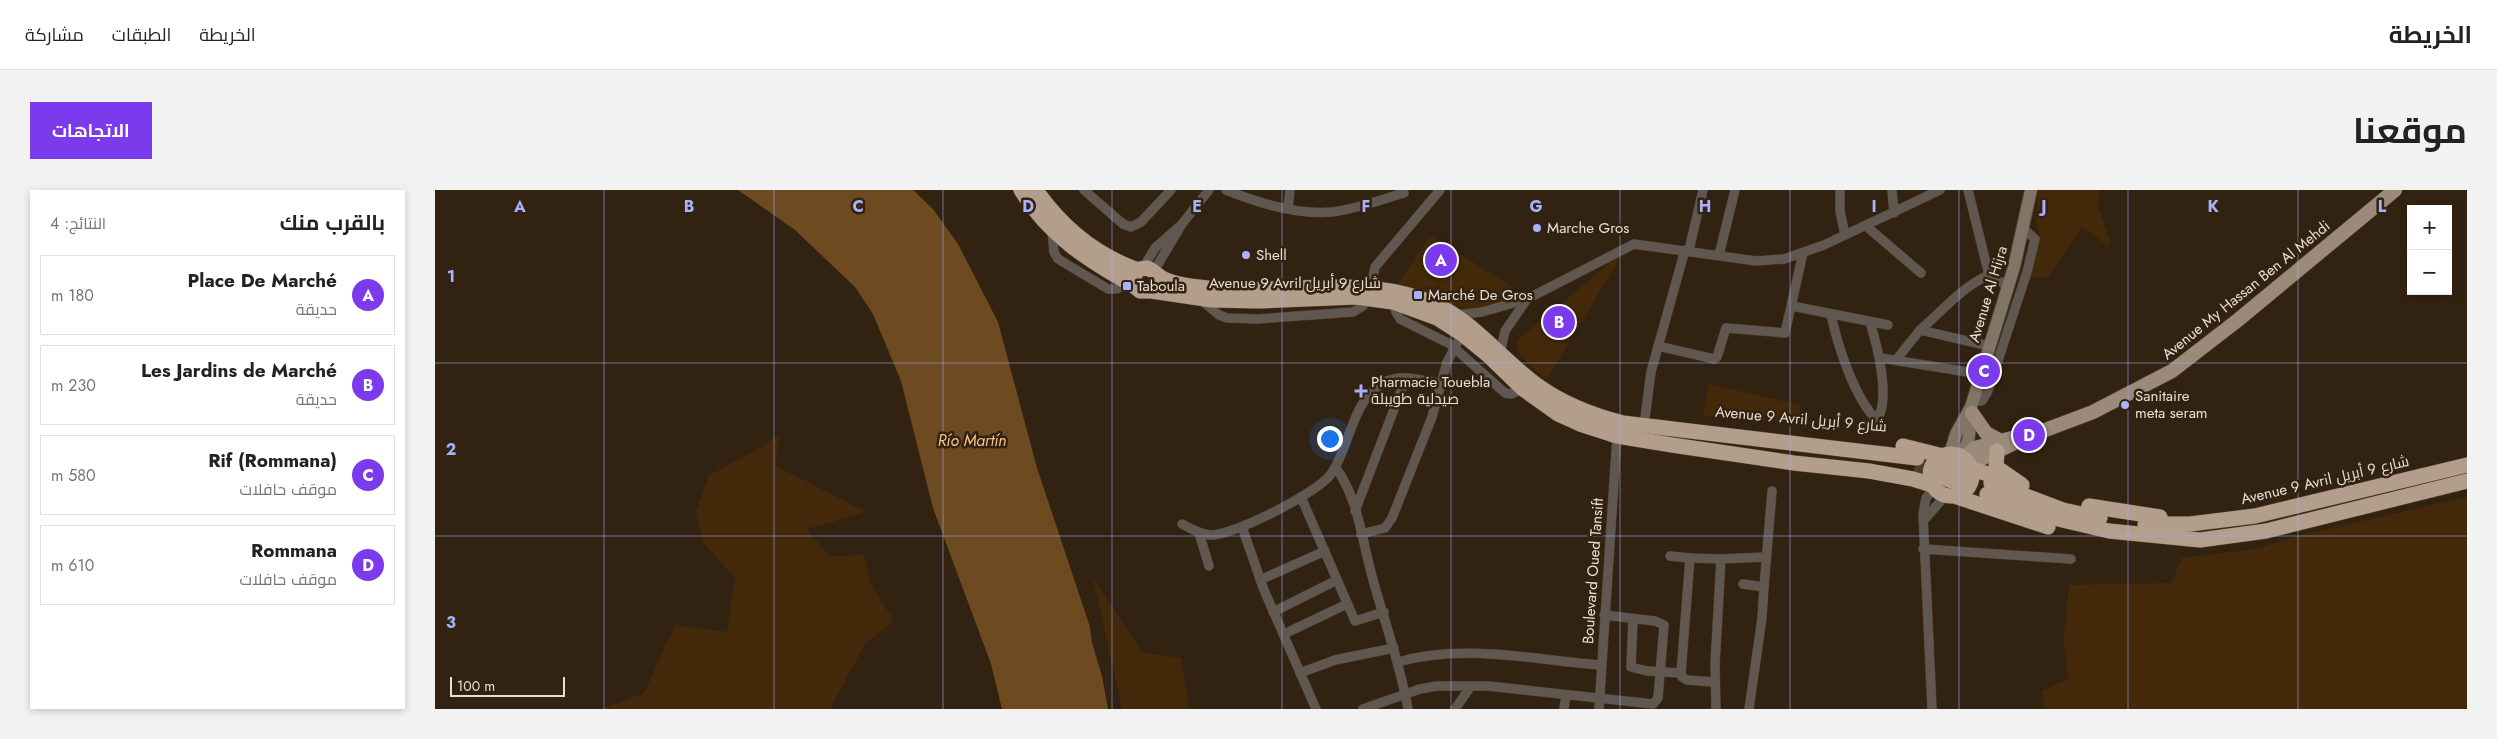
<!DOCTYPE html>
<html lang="ar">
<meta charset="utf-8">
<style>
:root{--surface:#fff;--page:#f2f2f2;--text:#222;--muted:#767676;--line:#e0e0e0;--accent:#7c3aed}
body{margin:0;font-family:Jost,Cairo,sans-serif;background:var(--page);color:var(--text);direction:rtl}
.controls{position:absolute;right:15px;top:15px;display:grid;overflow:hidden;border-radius:0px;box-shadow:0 2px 8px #0003}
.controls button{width:45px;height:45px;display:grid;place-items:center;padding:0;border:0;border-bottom:1px solid var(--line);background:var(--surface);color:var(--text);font:25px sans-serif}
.scale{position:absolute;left:15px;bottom:12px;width:115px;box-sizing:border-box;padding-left:5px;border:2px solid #e9ded4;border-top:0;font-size:14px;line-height:18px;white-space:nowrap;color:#e9ded4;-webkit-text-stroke:4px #322211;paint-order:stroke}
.you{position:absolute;left:894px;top:248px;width:18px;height:18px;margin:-12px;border:4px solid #fff;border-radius:50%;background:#1a73e8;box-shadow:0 0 0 8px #1a73e833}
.badge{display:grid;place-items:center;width:32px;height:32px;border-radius:50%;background:var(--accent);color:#fff;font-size:16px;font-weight:700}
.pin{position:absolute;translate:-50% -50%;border:2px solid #fff;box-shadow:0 1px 5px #0006}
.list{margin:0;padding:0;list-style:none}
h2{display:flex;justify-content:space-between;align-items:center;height:65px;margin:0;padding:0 20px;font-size:21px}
h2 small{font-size:16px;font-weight:400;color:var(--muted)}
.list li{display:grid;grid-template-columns:32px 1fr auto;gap:15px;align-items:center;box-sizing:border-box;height:80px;margin:0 10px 10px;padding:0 10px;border:1px solid var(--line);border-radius:0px}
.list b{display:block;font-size:19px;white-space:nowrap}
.list p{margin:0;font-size:16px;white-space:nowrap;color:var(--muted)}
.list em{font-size:16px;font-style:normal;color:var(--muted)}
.map{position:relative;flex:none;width:2032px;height:519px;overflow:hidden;direction:ltr;border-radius:0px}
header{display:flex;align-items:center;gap:30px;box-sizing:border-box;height:70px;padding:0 25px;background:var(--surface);border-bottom:1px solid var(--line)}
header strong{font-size:24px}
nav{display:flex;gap:28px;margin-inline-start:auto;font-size:18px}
.intro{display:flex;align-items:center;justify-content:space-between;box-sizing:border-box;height:120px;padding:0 30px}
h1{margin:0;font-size:35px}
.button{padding:12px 22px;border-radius:0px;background:var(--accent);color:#fff;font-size:18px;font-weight:700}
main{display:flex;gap:30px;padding:0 30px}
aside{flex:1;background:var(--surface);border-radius:0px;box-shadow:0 2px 8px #0003}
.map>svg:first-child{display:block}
.green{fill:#432909}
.water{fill:#6e4a20}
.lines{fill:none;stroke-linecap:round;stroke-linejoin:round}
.highway-tunnel{stroke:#4d3e2e;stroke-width:15;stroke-dasharray:15 8;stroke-linecap:butt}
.street-casing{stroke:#4f4030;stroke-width:10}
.secondary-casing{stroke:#4f4030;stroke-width:14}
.primary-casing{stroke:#4f4030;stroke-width:15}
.highway-casing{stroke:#4f4030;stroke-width:16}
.street{stroke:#605850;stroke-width:9}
.secondary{stroke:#817568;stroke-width:12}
.primary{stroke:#9b8a79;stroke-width:14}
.highway{stroke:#b29e8a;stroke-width:15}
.grid{fill:none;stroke:#a7b1fc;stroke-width:1;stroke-opacity:0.55}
.poi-dot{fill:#a7b1fc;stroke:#322211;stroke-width:2}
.labels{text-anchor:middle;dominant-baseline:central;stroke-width:5;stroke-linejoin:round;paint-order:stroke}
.poi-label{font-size:15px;fill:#e9ded4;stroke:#322211;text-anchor:start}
.street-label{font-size:15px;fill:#e9ded4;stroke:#322211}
.water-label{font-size:16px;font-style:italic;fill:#f8c38b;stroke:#322211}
.grid-label{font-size:16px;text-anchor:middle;font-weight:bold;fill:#a7b1fc;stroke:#322211;stroke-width:5;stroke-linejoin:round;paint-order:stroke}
</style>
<header>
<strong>الخريطة</strong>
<nav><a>الخريطة</a><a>الطبقات</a><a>مشاركة</a></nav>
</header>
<div class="intro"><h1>موقعنا</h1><a class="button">الاتجاهات</a></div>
<main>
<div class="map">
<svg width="2032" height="519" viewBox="0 0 2032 519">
<rect width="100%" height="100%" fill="#322211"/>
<g class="green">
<polygon points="1604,0 1664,0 1663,16 1676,53 1672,55 1647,37 1613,87 1590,88 1604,48 1604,41 1600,29"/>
<path d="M998 47 1076 96 1079 100V106C1038 135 1004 108 963 94L992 50Z"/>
<polygon points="1189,61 1181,74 1112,189 1095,176 1083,161 1083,150"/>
<polygon points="1274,194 1365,215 1364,233 1268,226"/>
<polygon points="344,245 341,276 431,322 372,339 394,366 429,365 437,397 459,431 430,454 395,519 166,519 209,503 240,435 292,442 300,387 269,354 261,322 274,285 320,261"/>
<polygon points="2032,307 2032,519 1610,519 1607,501 1633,489 1629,450 1634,395 1736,393 1747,368 1821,359 1862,346"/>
<polygon points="658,388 707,462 746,468 754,519 687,519"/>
</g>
<polygon class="water" points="303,0 478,0 498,19 523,54 563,132 602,278 655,437 657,453 667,486 673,519 567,519 556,474 498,318 466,191 438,124 420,97 360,40"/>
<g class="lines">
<g class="highway-tunnel">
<polyline points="1482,268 1507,275"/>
<polyline points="1479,279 1504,286"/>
<polyline points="1527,295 1552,304"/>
</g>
<defs>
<g id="street">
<polyline points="649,0 688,34 696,37 706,32 736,0"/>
<path d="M791 0C824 13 861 25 897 22 921 19 945 10 969 3"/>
<polyline points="1405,0 1405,21 1410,45"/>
<polyline points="1457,0 1459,23"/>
<polyline points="1533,0 1554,85"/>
<polyline points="853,19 855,0"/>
<polyline points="1431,36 1486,83"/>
<polyline points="617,41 619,62 623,69 673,99 682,99 692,92"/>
<polyline points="1254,60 1268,0"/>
<polyline points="1284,65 1300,0"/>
<polyline points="708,78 720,58 745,36"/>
<polyline points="719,81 747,34 774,0"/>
<polyline points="936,97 940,77 1005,0"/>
<polyline points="765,109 784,125 792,128 822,129 918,122 928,116 933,107"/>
<polyline points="958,112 961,122 965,129 1015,154 1070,203 1076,204 1088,199"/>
<polyline points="1357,116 1453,135"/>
<polyline points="1021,125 1047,122 1092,109 1199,54 1321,71 1349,69 1389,55 1505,0"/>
<path d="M1396 125C1403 156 1419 208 1442 230 1456 208 1442 155 1435 132"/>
<path d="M1485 140C1507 121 1528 96 1554 85L1573 96"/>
<polyline points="1223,156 1279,169 1282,167 1291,138 1350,143 1368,63"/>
<polyline points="1065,163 1070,141 1092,109"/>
<polyline points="1446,168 1545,184"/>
<polyline points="1461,170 1485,140 1554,156"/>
<polyline points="1538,211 1547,211 1553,201 1592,82 1600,49 1589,39"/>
<polyline points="1209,235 1216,182 1250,60"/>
<path d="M901 278C923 308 927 350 937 386 949 431 965 473 973 519"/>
<polyline points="866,307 920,431 949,422"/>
<polyline points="920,321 971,188"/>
<polyline points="1489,330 1511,305"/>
<path d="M747 334C756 339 765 344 775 345 798 346 884 302 896 284 915 257 917 210 948 193 965 183 987 191 1004 193"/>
<polyline points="807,337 829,400 881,519"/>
<polyline points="764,343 774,376"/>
<polyline points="926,344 950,338 957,328 997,227 1012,172 1027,144"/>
<polyline points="1488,359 1636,369"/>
<polyline points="1235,366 1255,368"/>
<polyline points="825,390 890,361"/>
<polyline points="1308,394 1329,397 1327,428 1314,519"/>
<polyline points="1329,397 1337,301"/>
<polyline points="838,422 902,390"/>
<polyline points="1198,429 1196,477 1212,481 1246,483"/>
<polyline points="849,444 912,414"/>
<path d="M963 472C1028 453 1100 470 1166 475"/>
<polyline points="865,483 900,470 959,458"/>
<polyline points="1279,492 1252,490 1247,487 1246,483 1255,368 1286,369"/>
<polyline points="928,519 985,499 1002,496 1053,496 1218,514 1223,508 1229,435 1220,431 1169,425"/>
<polyline points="1020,519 1036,496"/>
<polyline points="1129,519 1131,505"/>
<polyline points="1164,519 1182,246"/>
<polyline points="1281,519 1280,474 1286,369 1331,367"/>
<polyline points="1497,519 1488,324 1491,308 1499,298"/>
</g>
<g id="secondary">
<polyline points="1515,264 1521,244 1536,217 1579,77 1596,0"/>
<polyline points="1525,266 1533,252 1537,223"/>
</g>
<g id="primary">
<polyline points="1537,223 1551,243 1564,250"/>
<polyline points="1528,268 1540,258 1581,247"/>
<polyline points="1534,275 1592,247 1658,222 1737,181 1803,130 1960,0"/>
</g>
<g id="highway">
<path d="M586 0C613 45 654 71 699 96L705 101H716L777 110 824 111 921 107 958 112 1002 128 1027 144 1054 166 1088 199 1123 224 1145 234 1182 246 1237 255 1359 273 1434 281 1478 289 1497 295"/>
<path d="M601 0C626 36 661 65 703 80"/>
<path d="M699 96 700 83 705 79 712 78C719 80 723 87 731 90 741 94 753 96 764 97 838 107 914 84 987 109 1034 124 1063 167 1102 195 1128 214 1157 225 1188 233L1482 268"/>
<polyline points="1468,256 1508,266"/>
<polyline points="1562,261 1561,277 1587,295"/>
<circle cx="1516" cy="285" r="21"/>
<polyline points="1507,275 1530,283"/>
<polyline points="1536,279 1570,289"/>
<polyline points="1504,286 1527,295"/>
<polyline points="1556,293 1628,320 1665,328"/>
<polyline points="1552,304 1619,328 1674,341 1765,350 1831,341 2032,291"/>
<polyline points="1519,306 1613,337"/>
<polyline points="1654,316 1725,327"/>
<polyline points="1710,334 1755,334 1820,326 2032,275"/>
</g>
</defs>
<use href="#street" class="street-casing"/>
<use href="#secondary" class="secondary-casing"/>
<use href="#primary" class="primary-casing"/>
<use href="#highway" class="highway-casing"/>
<use href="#street" class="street"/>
<use href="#secondary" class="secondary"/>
<use href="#primary" class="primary"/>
<use href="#highway" class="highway"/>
</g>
<path class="grid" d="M169 0V519M339 0V519M508 0V519M677 0V519M847 0V519M1016 0V519M1185 0V519M1355 0V519M1524 0V519M1693 0V519M1863 0V519M0 173H2032M0 346H2032"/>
<g class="poi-dot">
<circle cx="1102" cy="38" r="5"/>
<circle cx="811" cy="65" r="5"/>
<rect x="687" y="91" width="10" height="10" rx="2.5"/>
<rect x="978" y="100" width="10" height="10" rx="2.5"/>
<path d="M923.5 193.5h5v5h5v5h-5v5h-5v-5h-5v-5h5z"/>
<circle cx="1690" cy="215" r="5"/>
</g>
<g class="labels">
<g class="poi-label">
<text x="1112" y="38">Marche Gros</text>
<text x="821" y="65">Shell</text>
<text x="702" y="96">Taboula</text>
<text x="993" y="105">Marché De Gros</text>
<text x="936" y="192">Pharmacie Touebla<tspan x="936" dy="17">صيدلية طويبلة</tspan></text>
<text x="1700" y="206">Sanitaire<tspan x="1700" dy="17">meta seram</tspan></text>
</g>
<g class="street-label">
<text x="860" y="93">Avenue 9 Avril شارع 9 أبريل</text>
<text transform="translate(1811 100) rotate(-39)">Avenue My Hassan Ben Al Mehdi</text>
<text transform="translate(1553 104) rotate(-73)">Avenue Al Hijra</text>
<text transform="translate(1366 229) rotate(5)">Avenue 9 Avril شارع 9 أبريل</text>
<text transform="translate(1890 290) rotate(-13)">Avenue 9 Avril شارع 9 أبريل</text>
<text transform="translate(1158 381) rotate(-86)">Boulevard Oued Tansift</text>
</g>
<g class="water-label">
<text x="537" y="250">Río Martín</text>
</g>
</g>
<g class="grid-label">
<text x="85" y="22">A</text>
<text x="254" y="22">B</text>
<text x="423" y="22">C</text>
<text x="593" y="22">D</text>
<text x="762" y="22">E</text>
<text x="931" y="22">F</text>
<text x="1101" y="22">G</text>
<text x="1270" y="22">H</text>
<text x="1439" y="22">I</text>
<text x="1609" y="22">J</text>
<text x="1778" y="22">K</text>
<text x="1947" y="22">L</text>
<text x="16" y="92">1</text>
<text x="16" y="265">2</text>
<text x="16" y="438">3</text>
</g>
</svg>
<div class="controls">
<button>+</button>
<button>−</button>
</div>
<div class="scale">100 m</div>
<div class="you"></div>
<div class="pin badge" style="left:1006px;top:70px">A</div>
<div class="pin badge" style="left:1124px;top:132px">B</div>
<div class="pin badge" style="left:1549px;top:181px">C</div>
<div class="pin badge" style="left:1594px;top:245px">D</div>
</div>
<aside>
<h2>بالقرب منك<small>النتائج: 4</small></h2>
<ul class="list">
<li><span class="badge">A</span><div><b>Place De Marché</b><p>حديقة</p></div><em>180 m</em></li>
<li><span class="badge">B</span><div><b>Les Jardins de Marché</b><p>حديقة</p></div><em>230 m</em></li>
<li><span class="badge">C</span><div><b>Rif (Rommana)</b><p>موقف حافلات</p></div><em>580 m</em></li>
<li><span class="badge">D</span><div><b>Rommana</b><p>موقف حافلات</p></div><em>610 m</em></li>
</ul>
</aside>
</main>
